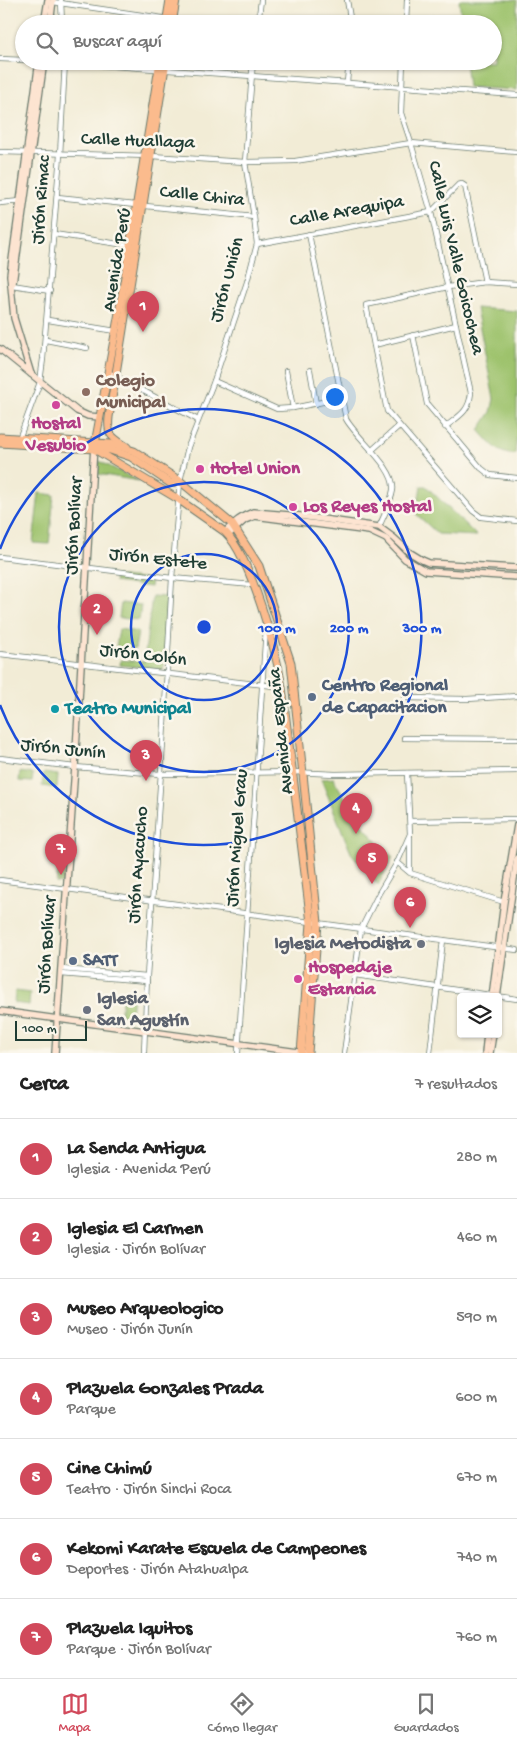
<!DOCTYPE html>
<html lang="es">
<meta charset="utf-8">
<style>
:root{--surface:#fff;--page:#f6f6f6;--text:#222;--muted:#767676;--line:#e0e0e0;--accent:#d1495b}
body{margin:0;font-family:"Gochi Hand",sans-serif;background:var(--page);color:var(--text)}
.controls{position:absolute;right:15px;bottom:15px;display:grid;overflow:hidden;border-radius:5px;box-shadow:0 1px 4px #0004}
.controls button{width:45px;height:45px;display:grid;place-items:center;padding:0;border:0;border-bottom:1px solid var(--line);background:var(--surface);color:var(--text);font:25px sans-serif}
.scale{position:absolute;left:15px;bottom:12px;width:72px;box-sizing:border-box;padding-left:5px;border:2px solid #1f3d34;border-top:0;font-size:14px;line-height:18px;white-space:nowrap;color:#1f3d34;-webkit-text-stroke:4px #fbf7ec;paint-order:stroke}
.you{position:absolute;left:334px;top:396px;width:18px;height:18px;margin:-12px;border:4px solid #fff;border-radius:50%;background:#1a73e8;box-shadow:0 0 0 8px #1a73e833}
.badge{display:grid;place-items:center;width:32px;height:32px;border-radius:50%;background:var(--accent);color:#fff;font-size:16px;font-weight:700}
.pin{position:absolute;translate:-50% -41px;filter:drop-shadow(0 1px 2px #0008)}
.pin::after{content:'';position:absolute;top:26px;width:18px;height:15px;background:inherit;clip-path:polygon(0 0,100% 0,50% 100%)}
.list{margin:0;padding:0;list-style:none}
h2{display:flex;justify-content:space-between;align-items:center;height:65px;margin:0;padding:0 20px;font-size:21px}
h2 small{font-size:16px;font-weight:400;color:var(--muted)}
.list li{display:grid;grid-template-columns:32px 1fr auto;gap:15px;align-items:center;box-sizing:border-box;height:80px;padding:0 20px;border-top:1px solid var(--line)}
.list b{display:block;font-size:19px;white-space:nowrap}
.list p{margin:0;font-size:16px;white-space:nowrap;color:var(--muted)}
.list em{font-size:16px;font-style:normal;color:var(--muted)}
.icon{flex:none;width:28px;height:28px;fill:none;stroke:currentColor;stroke-width:2;stroke-linecap:round;stroke-linejoin:round}
.map{position:relative;flex:none;width:517px;height:1053px;overflow:hidden}
.search{position:absolute;background:var(--surface);box-shadow:0 1px 4px #0004;left:15px;right:15px;top:15px;height:55px;display:flex;align-items:center;gap:12px;box-sizing:border-box;padding:0 18px;border-radius:28px;color:var(--muted);font-size:19px}
.sheet{height:625px;background:var(--surface)}
nav{display:flex;justify-content:space-around;align-items:center;box-sizing:border-box;height:70px;border-top:1px solid var(--line);background:var(--surface);font-size:14px;color:var(--muted)}
nav a{display:grid;justify-items:center;gap:2px}
nav .on{color:var(--accent)}
.map>svg:first-child{display:block}
.green{fill:#9dc26c;stroke:#5e8050}
.lines{fill:none;stroke-linecap:round;stroke-linejoin:round}
.street-casing{stroke:#697a6d;stroke-width:6}
.secondary-casing{stroke:#697a6d;stroke-width:8}
.primary-casing{stroke:#697a6d;stroke-width:9}
.street{stroke:#fff;stroke-width:4.5}
.secondary{stroke:#fde4d1;stroke-width:5.5}
.primary{stroke:#fbbb8d;stroke-width:7}
.ring{fill:none;stroke:#1d4ed8;stroke-width:2.5}
.education-dot{fill:#8d6e63;stroke:#fbf7ec;stroke-width:2}
.hotel-dot{fill:#d1479c;stroke:#fbf7ec;stroke-width:2}
.service-dot{fill:#5c6f8a;stroke:#fbf7ec;stroke-width:2}
.culture-dot{fill:#0f9aa8;stroke:#fbf7ec;stroke-width:2}
.worship-dot{fill:#6b7280;stroke:#fbf7ec;stroke-width:2}
.labels{text-anchor:middle;dominant-baseline:central;stroke-width:5;stroke-linejoin:round;paint-order:stroke}
.street-label{font-size:19px;fill:#1f3d34;stroke:#fbf7ec}
.education-label{font-size:19px;font-weight:bold;fill:#785e54;stroke:#fbf7ec;text-anchor:start}
.hotel-label{font-size:19px;font-weight:bold;fill:#b23c85;stroke:#fbf7ec;text-anchor:start}
.service-label{font-size:19px;font-weight:bold;fill:#4e5e75;stroke:#fbf7ec;text-anchor:start}
.culture-label{font-size:19px;font-weight:bold;fill:#0d838f;stroke:#fbf7ec;text-anchor:start}
.worship-label{font-size:19px;font-weight:bold;fill:#5b616d;stroke:#fbf7ec;text-anchor:end}
.centre{fill:#1d4ed8;stroke:#fbf7ec;stroke-width:2.5}
.ring-label{font-size:15px;text-anchor:middle;font-weight:bold;fill:#1d4ed8;stroke:#fbf7ec;stroke-width:5;stroke-linejoin:round;paint-order:stroke}
</style>
<div class="map">
<svg width="517" height="1053" viewBox="0 0 517 1053">
<rect width="100%" height="100%" fill="#fbf7ec"/>
<filter id="ink" filterUnits="userSpaceOnUse"><feTurbulence type="fractalNoise" baseFrequency=".02" numOctaves="2"/><feDisplacementMap in="SourceGraphic" scale="10" xChannelSelector="R" yChannelSelector="G"/><feConvolveMatrix kernelMatrix="1 2 1 2 8 2 1 2 1" color-interpolation-filters="sRGB"/></filter>
<filter id="wash" filterUnits="userSpaceOnUse"><feTurbulence type="fractalNoise" baseFrequency=".0096" numOctaves="4" result="noise"/><feDisplacementMap in="SourceGraphic" scale="20" xChannelSelector="R" yChannelSelector="G"/><feGaussianBlur stdDeviation="1.12" result="paint"/><feColorMatrix in="noise" values="0 0 0 0 0 0 0 0 0 0 0 0 0 0 0 0 0 1.4 0 .05"/><feComposite in="paint" operator="in"/></filter>
<g filter="url(#wash)">
<rect width="100%" height="100%" fill="#f2ecd6"/>
<g class="green">
<polygon points="459,0 517,0 517,90 468,87 465,61 493,61 493,24 462,24"/>
<path d="M476 308 517 311V430L515 454C499 456 489 441 479 430L491 412 494 399Z"/>
<polygon points="99,461 139,481 98,474"/>
<polygon points="421,486 426,486 477,536 438,534 416,514"/>
<polygon points="39,493 54,495 49,544 33,543"/>
<polygon points="115,576 151,580 150,587 114,582"/>
<polygon points="152,596 167,597 163,670 120,665 121,660 144,662"/>
<polygon points="121,603 141,605 139,620 119,618"/>
<polygon points="119,629 138,632 135,649 116,647"/>
<polygon points="20,772 33,774 32,782 19,781"/>
<polygon points="44,773 58,775 57,788 42,786"/>
<polygon points="334,778 336,783 360,822 372,836 393,857 378,885 351,853 321,779"/>
<polygon points="59,865 65,866 64,884 56,883"/>
<polygon points="15,991 30,993 29,1005 14,1003"/>
<polygon points="123,993 133,994 131,1016 120,1015"/>
</g>
</g>
<g filter="url(#ink)">
<g class="lines">
<defs>
<g id="street">
<polyline points="61,0 62,24"/>
<polyline points="347,0 351,24"/>
<polyline points="53,2 204,24"/>
<polyline points="258,24 261,0"/>
<polyline points="406,24 407,0"/>
<polyline points="0,59 24,60"/>
<polyline points="43,61 517,95"/>
<path d="M403 61 401 113 411 143 431 212 471 393C469 412 459 416 445 427"/>
<polyline points="347,82 349,61"/>
<polyline points="0,152 151,156 245,162 295,161 411,143 517,152"/>
<polyline points="57,197 254,217"/>
<polyline points="0,203 20,201"/>
<polyline points="54,234 132,246"/>
<path d="M309 234 346 419C357 439 396 468 393 490 391 503 384 515 379 527"/>
<polyline points="257,244 431,212 458,185 462,184 465,186 485,282"/>
<polyline points="517,284 485,282 448,287 366,305 387,411 473,511 481,517 517,521"/>
<polyline points="12,285 50,291"/>
<polyline points="48,320 116,331"/>
<polyline points="413,335 427,404 481,468 490,475 517,478"/>
<polyline points="46,340 87,348"/>
<polyline points="374,345 456,325"/>
<polyline points="310,370 316,404"/>
<polyline points="286,371 293,408"/>
<polyline points="108,372 198,420"/>
<polyline points="214,381 277,409 293,408 342,398"/>
<polyline points="19,439 40,382 43,359 60,155 65,61"/>
<polyline points="371,451 399,426"/>
<polyline points="0,557 172,578 253,585"/>
<polyline points="0,654 282,687"/>
<polyline points="405,698 467,699 517,696"/>
<polyline points="404,738 517,739"/>
<polyline points="0,758 75,767 160,774 293,772 335,774 517,771"/>
<polyline points="410,821 517,819"/>
<polyline points="410,837 410,872"/>
<polyline points="397,862 410,873 504,902"/>
<polyline points="0,880 517,950"/>
<polyline points="61,969 147,976"/>
<polyline points="61,974 147,981"/>
<polyline points="355,975 517,999"/>
<polyline points="144,1053 147,976 163,743 172,578 180,481 188,447 214,381 247,282 257,244 254,217 245,162 253,61"/>
<polyline points="238,1053 266,628"/>
<polyline points="344,1053 361,929 379,893 398,861 410,834 407,773"/>
<polyline points="430,1053 443,940"/>
</g>
<g id="secondary">
<polyline points="44,24 48,0"/>
<polyline points="50,24 53,0"/>
<polyline points="13,283 44,61"/>
<polyline points="0,349 77,411 88,416 100,417"/>
<polyline points="31,374 14,318 10,275 39,61"/>
<path d="M225 532C233 523 242 516 253 512L301 516 379 527 394 538 409 552 422 560 429 563 517 568"/>
<polyline points="228,535 245,520 255,516 369,531 386,539 405,559 426,571 517,577"/>
<polyline points="492,997 504,902 517,825"/>
<polyline points="497,997 517,858"/>
<polyline points="0,1011 305,1053"/>
<polyline points="55,1053 75,767 94,446"/>
<polyline points="485,1053 487,1034"/>
<polyline points="490,1053 493,1034"/>
</g>
<g id="primary">
<polyline points="166,24 170,0"/>
<polyline points="172,24 176,0"/>
<polyline points="0,437 111,444 134,451 180,481 232,524 259,566 291,663 303,774 318,923 308,1053"/>
<polyline points="0,443 110,450 131,457 170,483 175,483 180,481"/>
<polyline points="95,444 120,307 160,61"/>
<path d="M127 447C112 437 107 436 109 417L166 61"/>
<path d="M94 449 178 499 225 532C251 557 276 651 282 687L311 923 301 1053"/>
</g>
</defs>
<use href="#street" class="street-casing"/>
<use href="#secondary" class="secondary-casing"/>
<use href="#primary" class="primary-casing"/>
<use href="#street" class="street"/>
<use href="#secondary" class="secondary"/>
<use href="#primary" class="primary"/>
</g>
</g>
<g class="ring">
<circle cx="204" cy="627" r="73"/>
<circle cx="204" cy="627" r="145"/>
<path d="M0 549A218 218 0 1 1 0 705"/>
</g>
<circle class="education-dot" cx="86" cy="392" r="5"/>
<g class="hotel-dot">
<circle cx="56" cy="405" r="5"/>
<circle cx="200" cy="469" r="5"/>
<circle cx="293" cy="507" r="5"/>
<circle cx="298" cy="979" r="5"/>
</g>
<g class="service-dot">
<circle cx="312" cy="697" r="5"/>
<circle cx="73" cy="961" r="5"/>
</g>
<circle class="culture-dot" cx="55" cy="709" r="5"/>
<g class="worship-dot">
<circle cx="421" cy="944" r="5"/>
<circle cx="87" cy="1010" r="5"/>
</g>
<g class="labels">
<g class="street-label">
<text transform="translate(138 142) rotate(2)">Calle Huallaga</text>
<text transform="translate(202 197) rotate(6)">Calle Chira</text>
<text transform="translate(42 200) rotate(-86)">Jirón Rimac</text>
<text transform="translate(347 212) rotate(-10)">Calle Arequipa</text>
<text transform="translate(455 258) rotate(77)">Calle Luis Valle Goicochea</text>
<text transform="translate(118 260) rotate(-81)">Avenida Perú</text>
<text transform="translate(228 280) rotate(-75)">Jirón Unión</text>
<text transform="translate(75 526) rotate(-87)">Jirón Bolívar</text>
<text transform="translate(158 560) rotate(6)">Jirón Estete</text>
<text transform="translate(143 656) rotate(7)">Jirón Colón</text>
<text transform="translate(282 731) rotate(-96)">Avenida España</text>
<text transform="translate(63 750) rotate(6)">Jirón Junín</text>
<text transform="translate(238 838) rotate(-86)">Jirón Miguel Grau</text>
<text transform="translate(139 865) rotate(-86)">Jirón Ayacucho</text>
<text transform="translate(48 945) rotate(-86)">Jirón Bolívar</text>
</g>
<g class="education-label">
<text x="96" y="381">Colegio<tspan x="96" dy="22">Municipal</tspan></text>
</g>
<g class="hotel-label">
<text x="56" y="424" text-anchor="middle">Hostal<tspan x="56" dy="22">Vesubio</tspan></text>
<text x="210" y="469">Hotel Union</text>
<text x="303" y="507">Los Reyes Hostal</text>
<text x="308" y="968">Hospedaje<tspan x="308" dy="22">Estancia</tspan></text>
</g>
<g class="service-label">
<text x="322" y="686">Centro Regional<tspan x="322" dy="22">de Capacitacion</tspan></text>
<text x="83" y="961">SATT</text>
</g>
<g class="culture-label">
<text x="65" y="709">Teatro Municipal</text>
</g>
<g class="worship-label">
<text x="411" y="944">Iglesia Metodista</text>
<text x="97" y="999" text-anchor="start">Iglesia<tspan x="97" dy="22">San Agustín</tspan></text>
</g>
</g>
<circle cx="204" cy="627" r="8" class="centre"/>
<g class="ring-label">
<text x="277" y="632">100 m</text>
<text x="349" y="632">200 m</text>
<text x="422" y="632">300 m</text>
</g>
</svg>
<div class="controls">
<button><svg class="icon" aria-label="layers" viewBox="0 0 24 24"><path d="M12 4l9 5-9 5-9-5zM3 14l9 5 9-5"/></svg></button>
</div>
<div class="scale">100 m</div>
<div class="you"></div>
<div class="pin badge" style="left:143px;top:332px">1</div>
<div class="pin badge" style="left:97px;top:635px">2</div>
<div class="pin badge" style="left:146px;top:781px">3</div>
<div class="pin badge" style="left:356px;top:834px">4</div>
<div class="pin badge" style="left:372px;top:884px">5</div>
<div class="pin badge" style="left:410px;top:928px">6</div>
<div class="pin badge" style="left:61px;top:875px">7</div>
<div class="search"><svg class="icon" aria-label="search" viewBox="0 0 24 24"><circle cx="10" cy="10" r="6"/><path d="M15 15l6 6"/></svg>Buscar aquí</div>
</div>
<section class="sheet">
<h2>Cerca<small>7 resultados</small></h2>
<ul class="list">
<li><span class="badge">1</span><div><b>La Senda Antigua</b><p>Iglesia · Avenida Perú</p></div><em>280 m</em></li>
<li><span class="badge">2</span><div><b>Iglesia El Carmen</b><p>Iglesia · Jirón Bolívar</p></div><em>460 m</em></li>
<li><span class="badge">3</span><div><b>Museo Arqueologico</b><p>Museo · Jirón Junín</p></div><em>590 m</em></li>
<li><span class="badge">4</span><div><b>Plazuela Gonzales Prada</b><p>Parque</p></div><em>600 m</em></li>
<li><span class="badge">5</span><div><b>Cine Chimú</b><p>Teatro · Jirón Sinchi Roca</p></div><em>670 m</em></li>
<li><span class="badge">6</span><div><b>Kekomi Karate Escuela de Campeones</b><p>Deportes · Jirón Atahualpa</p></div><em>740 m</em></li>
<li><span class="badge">7</span><div><b>Plazuela Iquitos</b><p>Parque · Jirón Bolívar</p></div><em>760 m</em></li>
</ul>
</section>
<nav>
<a class="on"><svg class="icon" aria-label="map" viewBox="0 0 24 24"><path d="M3 6l6-2 6 2 6-2v14l-6 2-6-2-6 2zM9 4v14M15 6v14"/></svg>Mapa</a>
<a><svg class="icon" aria-label="directions" viewBox="0 0 24 24"><path d="M12 3l9 9-9 9-9-9zM9 14v-3h6M13 9l2 2-2 2"/></svg>Cómo llegar</a>
<a><svg class="icon" aria-label="saved" viewBox="0 0 24 24"><path d="M7 4h10v16l-5-4-5 4z"/></svg>Guardados</a>
</nav>
